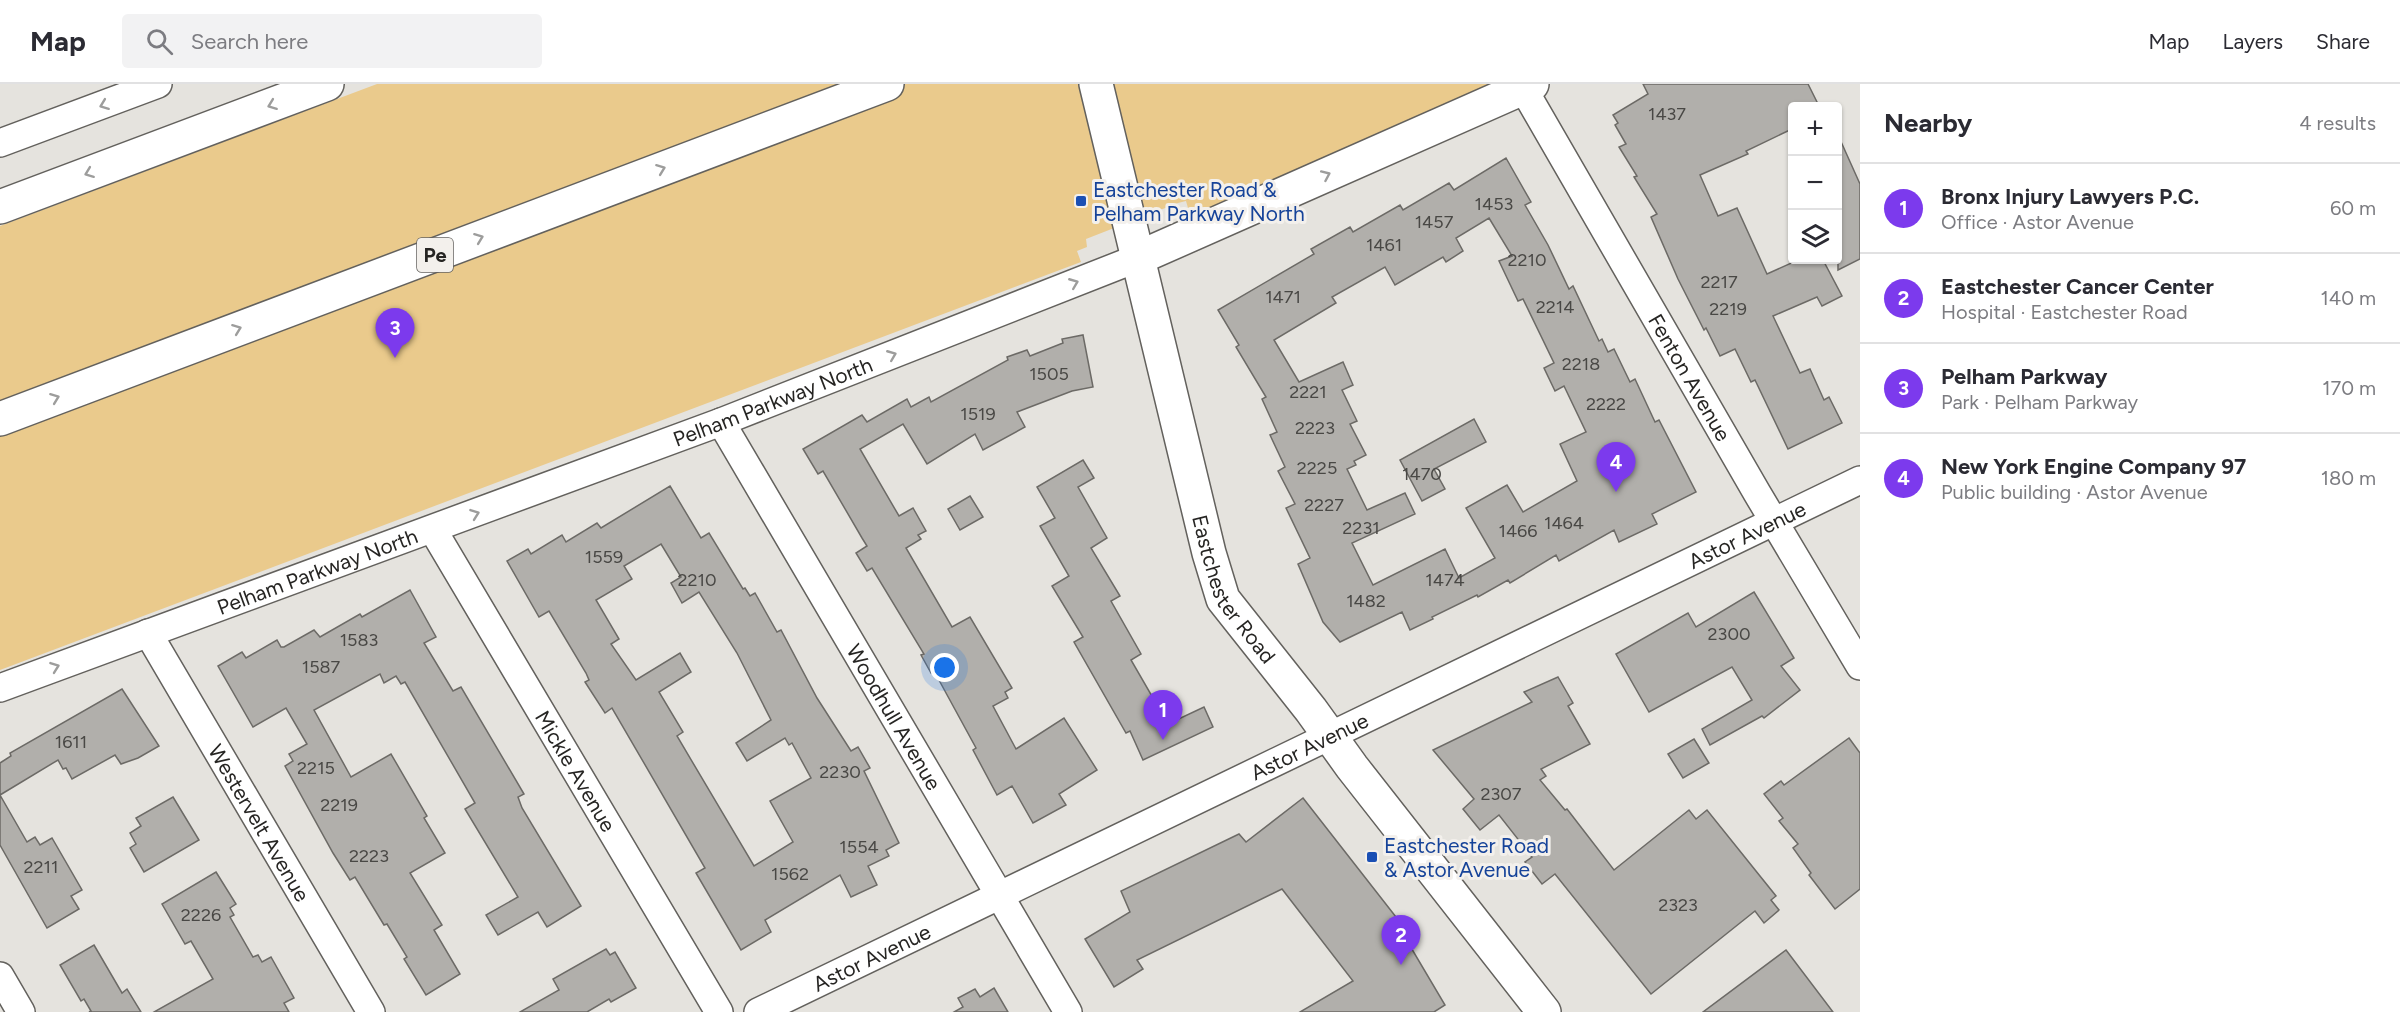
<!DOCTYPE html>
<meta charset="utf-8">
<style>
:root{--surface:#fff;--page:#f2f2f3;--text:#2b2b33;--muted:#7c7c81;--line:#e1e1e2;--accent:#7c3aed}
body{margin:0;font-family:Figtree,sans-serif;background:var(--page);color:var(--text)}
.controls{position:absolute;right:18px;top:18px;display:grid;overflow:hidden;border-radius:6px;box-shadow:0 2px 4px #0004}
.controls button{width:54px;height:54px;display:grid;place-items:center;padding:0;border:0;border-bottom:2px solid var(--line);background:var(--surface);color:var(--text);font:30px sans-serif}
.you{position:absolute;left:945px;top:584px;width:21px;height:21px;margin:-15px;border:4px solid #fff;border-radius:50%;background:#1a73e8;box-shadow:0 0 0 9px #1a73e833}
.badge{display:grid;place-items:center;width:39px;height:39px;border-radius:50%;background:var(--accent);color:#fff;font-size:20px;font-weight:700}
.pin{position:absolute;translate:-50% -50px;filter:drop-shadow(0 2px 3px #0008)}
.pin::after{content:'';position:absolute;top:32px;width:21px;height:18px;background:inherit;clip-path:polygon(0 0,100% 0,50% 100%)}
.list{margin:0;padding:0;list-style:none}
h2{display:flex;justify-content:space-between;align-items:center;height:78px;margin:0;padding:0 24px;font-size:26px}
h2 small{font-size:20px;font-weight:400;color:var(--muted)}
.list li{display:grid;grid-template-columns:39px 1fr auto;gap:18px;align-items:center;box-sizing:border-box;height:90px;padding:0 24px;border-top:2px solid var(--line)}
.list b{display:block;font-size:22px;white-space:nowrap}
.list p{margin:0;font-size:20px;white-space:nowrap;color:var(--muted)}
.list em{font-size:20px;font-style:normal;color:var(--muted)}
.icon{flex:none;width:33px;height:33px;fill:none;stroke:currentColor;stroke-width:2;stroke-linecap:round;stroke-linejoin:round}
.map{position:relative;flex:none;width:1860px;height:928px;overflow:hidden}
header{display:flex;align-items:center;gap:36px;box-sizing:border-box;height:84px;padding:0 30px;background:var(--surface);border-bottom:2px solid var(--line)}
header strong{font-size:28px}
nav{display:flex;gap:33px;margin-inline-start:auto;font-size:21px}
.search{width:420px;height:54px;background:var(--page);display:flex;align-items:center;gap:15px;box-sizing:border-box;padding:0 21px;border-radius:6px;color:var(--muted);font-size:22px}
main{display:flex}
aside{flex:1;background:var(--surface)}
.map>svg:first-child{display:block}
.green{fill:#eaca8c}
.building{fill:#b1afab;stroke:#6c6a66;stroke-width:1.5;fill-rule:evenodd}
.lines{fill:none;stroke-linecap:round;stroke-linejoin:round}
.street-casing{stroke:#63615d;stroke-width:30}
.secondary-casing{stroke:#63615d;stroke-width:36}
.primary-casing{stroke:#63615d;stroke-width:36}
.street{stroke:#fff;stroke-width:27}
.secondary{stroke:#fff;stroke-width:33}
.primary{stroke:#fff;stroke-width:33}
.oneway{stroke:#9d9d9c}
.transit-dot{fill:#1a4fb4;stroke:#f3f0ec;stroke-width:2}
.labels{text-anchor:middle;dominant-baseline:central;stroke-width:6;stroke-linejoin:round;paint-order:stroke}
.number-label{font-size:18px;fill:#494845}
.shield{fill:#f3f0ec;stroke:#64625f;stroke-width:1.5}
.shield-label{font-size:20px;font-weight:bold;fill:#262523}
.transit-label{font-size:21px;fill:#164399;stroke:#f3f0ec;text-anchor:start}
.street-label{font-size:21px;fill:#262523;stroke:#f3f0ec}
</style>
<header>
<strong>Map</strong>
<div class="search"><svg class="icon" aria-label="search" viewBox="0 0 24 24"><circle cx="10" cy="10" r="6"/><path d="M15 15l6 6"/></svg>Search here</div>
<nav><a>Map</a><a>Layers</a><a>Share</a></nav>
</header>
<main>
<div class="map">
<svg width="1860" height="928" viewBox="0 0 1860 928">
<rect width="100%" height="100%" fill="#e5e3de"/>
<polygon class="green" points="377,0 1497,0 1300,91 1196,129 1192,123 1188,124 1186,117 1178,119 1086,155 1087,163 1077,167 1081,178 0,586 0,142"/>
<g class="building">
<polygon points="1643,0 1808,0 1819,22 1792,22 1792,45 1746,67 1748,70 1700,91 1718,132 1737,124 1767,190 1798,176 1823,176 1842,212 1822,222 1817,213 1773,232 1800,289 1810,285 1824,316 1829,313 1842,339 1788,365 1755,296 1751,298 1735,265 1720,272 1706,244 1704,246 1678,195 1651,133 1657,130 1634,93 1637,92 1619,63 1626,60 1615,41 1618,39 1613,31 1648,10"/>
<polygon points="1838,51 1860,100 1860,175 1838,186"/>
<path d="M1506 74 1531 118 1525 121 1548 161 1569 205 1573 202 1599 257 1602 255 1608 268 1614 265 1630 298 1635 295 1655 338 1659 336 1696 408 1652 430 1657 440 1619 458 1614 446 1559 477 1556 471 1510 499 1508 496 1478 513 1477 511 1432 533 1433 535 1410 546 1402 528 1340 558 1323 538 1298 480 1310 474 1286 424 1295 420 1278 387 1285 383 1270 351 1277 348 1262 315 1266 313 1236 263 1239 261 1218 226 1314 170 1311 165 1350 143 1353 148 1400 121 1403 126 1449 99 1454 106ZM1489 134 1512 172 1499 177 1518 217 1523 215 1554 279 1544 284 1555 307 1564 302 1586 348 1560 360 1577 397 1523 428 1507 401 1466 424 1495 474 1459 494 1445 465 1373 501 1352 459 1415 430 1405 409 1367 426 1347 385 1356 381 1354 377 1366 371 1350 340 1357 337 1342 306 1353 301 1343 278 1299 298 1274 256 1336 219 1332 213 1385 183 1395 201 1443 173 1446 178 1463 167 1456 154Z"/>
<polygon points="1083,251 1093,303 1072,307 1017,328 1025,343 983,366 975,350 927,380 903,340 860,365 899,432 913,424 926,447 918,451 921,455 906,464 952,543 970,533 1012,604 1005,608 1008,614 993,622 1016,665 1064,634 1097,686 1059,710 1066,721 1033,739 1012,702 997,711 973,666 976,664 934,587 931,589 921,571 924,570 872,484 867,487 856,469 867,462 862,454 823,387 818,390 803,365 862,331 867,338 907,315 911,323 929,313 931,318 1008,276 1007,273 1027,266 1030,272 1063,259 1062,255"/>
<polygon points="1474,335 1486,358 1434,385 1445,405 1422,417 1400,376"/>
<polygon points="1083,376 1094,394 1078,403 1107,454 1091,464 1120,512 1111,517 1141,570 1131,576 1168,640 1204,623 1213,643 1143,676 1130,647 1126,649 1074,558 1083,553 1052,502 1069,492 1040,442 1055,434 1037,403"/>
<path d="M670 402 701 454 709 449 743 505 745 504 750 512 755 509 777 548 781 546 817 614 851 667 858 663 870 684 864 687 899 759 886 766 889 772 868 782 877 801 851 813 840 791 765 836 771 848 741 866 696 789 705 784 612 624 605 629 585 598 589 596 586 589 549 527 539 533 507 477 528 465 531 470 562 451 566 458 597 439 601 444ZM661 460 681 493 671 499 682 519 699 508 737 569 771 636 736 659 747 677 785 654 789 661 792 659 811 694 770 717 793 758 754 782 677 652 683 648 659 608 691 588 680 569 636 596 611 560 619 555 596 516 632 495 624 482Z"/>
<polygon points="970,412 983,433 960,446 948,425"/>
<polygon points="410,506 436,553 424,559 453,607 461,603 524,710 518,713 522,724 581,822 547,843 538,828 498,851 486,831 518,813 465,725 475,719 405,598 401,600 396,592 384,599 380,590 314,626 351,693 391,670 427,732 424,734 445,769 410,789 442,841 434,846 460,890 426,911 404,875 407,873 387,840 384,841 355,793 350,796 333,769 285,682 293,677 289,670 307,660 286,624 253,643 218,582 242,568 246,574 277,556 281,563 284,563 314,546 320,553 360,530 362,533"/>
<polygon points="1754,508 1794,574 1781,582 1800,606 1764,634 1762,632 1710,661 1702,645 1752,616 1732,583 1649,628 1616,570 1688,529 1696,543"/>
<polygon points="1558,593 1573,619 1568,622 1590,660 1541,685 1546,692 1540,696 1565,726 1567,725 1614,786 1689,726 1696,735 1707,726 1776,812 1771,816 1779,826 1764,839 1755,827 1651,910 1555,790 1542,800 1525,778 1532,773 1499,731 1480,746 1463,725 1474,715 1433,666 1532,618 1524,608"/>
<polygon points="122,605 159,662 138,674 121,680 115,671 72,695 66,684 63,685 58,676 0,711 0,679 11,672 10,669"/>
<polygon points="1849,654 1860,669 1860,805 1835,825 1809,791 1811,789 1793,764 1798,760 1779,737 1783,734 1764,710 1781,697 1784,701"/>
<polygon points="1694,655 1709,679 1683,694 1668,670"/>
<polygon points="0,711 27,758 35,753 40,761 52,754 82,806 71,812 79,825 47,844 0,761"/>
<polygon points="173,713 199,756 144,788 130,764 136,760 130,749 141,742 136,734"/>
<polygon points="1303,714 1403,842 1400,845 1445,921 1434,928 1300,928 1353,897 1282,805 1137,876 1143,885 1114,903 1085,855 1130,828 1121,807 1239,750 1246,758"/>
<polygon points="216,788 236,820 230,824 234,831 230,833 253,873 258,871 262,878 271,873 294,914 284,919 289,928 154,928 213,895 191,857 185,860 162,820"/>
<polygon points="94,861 122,909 127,905 141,928 89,928 91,927 84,915 81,917 60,881"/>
<polygon points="606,865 610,871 615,868 636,904 611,918 609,915 587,928 520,928 559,906 553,895"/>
<polygon points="1786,866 1833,928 1703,928"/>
<polygon points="994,904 1008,928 954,928 963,923 958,914 975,905 980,913"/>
</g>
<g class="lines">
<defs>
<g id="street">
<path id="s1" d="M1523 4 1757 409 1860 582"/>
<polyline points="0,59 158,0"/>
<path id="s2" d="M721 338 1068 928"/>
<path id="s3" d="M433 446 719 928"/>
<path id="s4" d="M148 549 371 928"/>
<path id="s5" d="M0 604 721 338 1138 174"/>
<polyline points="0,892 21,928"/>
<path id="s6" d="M758 928 1860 396"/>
</g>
<g id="secondary">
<path id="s7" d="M1096 0 1209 469 1223 515 1311 626 1352 683 1544 928"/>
<polyline points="1138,174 1532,0"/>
</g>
<g id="primary">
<polyline points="0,123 327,0"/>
<polyline points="0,335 887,0"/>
</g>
</defs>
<use href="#street" class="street-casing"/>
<use href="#secondary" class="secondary-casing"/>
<use href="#primary" class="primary-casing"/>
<use href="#street" class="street"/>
<use href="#secondary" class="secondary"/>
<use href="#primary" class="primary"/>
</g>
<defs><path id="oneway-chevron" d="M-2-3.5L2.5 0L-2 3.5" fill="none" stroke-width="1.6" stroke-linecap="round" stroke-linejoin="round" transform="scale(1.5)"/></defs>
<g class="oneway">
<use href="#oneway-chevron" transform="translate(104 21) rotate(159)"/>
<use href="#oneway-chevron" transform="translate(272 21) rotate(159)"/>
<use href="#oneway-chevron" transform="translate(661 85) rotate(-21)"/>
<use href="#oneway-chevron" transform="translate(89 89) rotate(159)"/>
<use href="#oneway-chevron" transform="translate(1326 91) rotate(-24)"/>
<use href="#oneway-chevron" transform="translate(479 154) rotate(-21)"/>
<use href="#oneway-chevron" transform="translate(1074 199) rotate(-22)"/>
<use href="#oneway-chevron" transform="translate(237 245) rotate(-21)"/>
<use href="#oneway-chevron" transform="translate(892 271) rotate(-22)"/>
<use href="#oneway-chevron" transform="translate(55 314) rotate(-21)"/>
<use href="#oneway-chevron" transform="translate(475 430) rotate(-20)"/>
<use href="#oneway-chevron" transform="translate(55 583) rotate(-20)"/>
</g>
<g class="transit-dot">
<rect x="1075" y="111" width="12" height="12" rx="3"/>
<rect x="1366" y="767" width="12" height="12" rx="3"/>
</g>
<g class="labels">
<g class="number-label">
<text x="1667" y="30">1437</text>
<text x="1494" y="120">1453</text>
<text x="1434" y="138">1457</text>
<text x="1384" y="161">1461</text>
<text x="1527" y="176">2210</text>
<text x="1719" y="198">2217</text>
<text x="1283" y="213">1471</text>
<text x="1555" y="223">2214</text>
<text x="1728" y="225">2219</text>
<text x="1581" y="280">2218</text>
<text x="1049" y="290">1505</text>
<text x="1308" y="308">2221</text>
<text x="1606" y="320">2222</text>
<text x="978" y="330">1519</text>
<text x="1315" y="344">2223</text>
<text x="1317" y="384">2225</text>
<text x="1422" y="390">1470</text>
<text x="1324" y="421">2227</text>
<text x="1564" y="439">1464</text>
<text x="1361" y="444">2231</text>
<text x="1518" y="447">1466</text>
<text x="604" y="473">1559</text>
<text x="697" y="496">2210</text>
<text x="1445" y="496">1474</text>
<text x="1366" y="517">1482</text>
<text x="1729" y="550">2300</text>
<text x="359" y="556">1583</text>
<text x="321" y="583">1587</text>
<text x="71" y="658">1611</text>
<text x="316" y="684">2215</text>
<text x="840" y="688">2230</text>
<text x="1501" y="710">2307</text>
<text x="339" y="721">2219</text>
<text x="859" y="763">1554</text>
<text x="369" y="772">2223</text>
<text x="41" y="783">2211</text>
<text x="790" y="790">1562</text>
<text x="1678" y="821">2323</text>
<text x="201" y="831">2226</text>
</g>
<rect class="shield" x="417" y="154" width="36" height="34" rx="4.5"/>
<g class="shield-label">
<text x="435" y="171">Pe</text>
</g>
<g class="transit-label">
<text x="1093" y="105">Eastchester Road &amp;<tspan x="1093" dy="24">Pelham Parkway North</tspan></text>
<text x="1384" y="761">Eastchester Road<tspan x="1384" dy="24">&amp; Astor Avenue</tspan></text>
</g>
<g class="street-label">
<text stroke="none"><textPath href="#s1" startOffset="334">Fenton Avenue</textPath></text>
<text stroke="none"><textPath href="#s5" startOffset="824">Pelham Parkway North</textPath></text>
<text stroke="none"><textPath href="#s6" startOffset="1098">Astor Avenue</textPath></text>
<text stroke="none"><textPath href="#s5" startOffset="338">Pelham Parkway North</textPath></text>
<text stroke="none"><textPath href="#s7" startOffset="526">Eastchester Road</textPath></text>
<text stroke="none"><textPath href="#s2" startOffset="342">Woodhull Avenue</textPath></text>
<text stroke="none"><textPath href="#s6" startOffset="612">Astor Avenue</textPath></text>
<text stroke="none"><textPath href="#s3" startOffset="280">Mickle Avenue</textPath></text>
<text stroke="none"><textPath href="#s4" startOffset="220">Westervelt Avenue</textPath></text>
<text stroke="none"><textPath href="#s6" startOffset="126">Astor Avenue</textPath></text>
</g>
</g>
</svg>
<div class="controls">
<button>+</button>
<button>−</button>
<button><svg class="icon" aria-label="layers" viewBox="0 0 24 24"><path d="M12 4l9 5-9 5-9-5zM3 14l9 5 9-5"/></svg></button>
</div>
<div class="you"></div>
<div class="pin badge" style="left:1163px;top:656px">1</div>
<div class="pin badge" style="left:1401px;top:881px">2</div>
<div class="pin badge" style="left:395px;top:274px">3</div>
<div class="pin badge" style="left:1616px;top:408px">4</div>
</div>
<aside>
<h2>Nearby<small>4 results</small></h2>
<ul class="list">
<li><span class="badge">1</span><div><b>Bronx Injury Lawyers P.C.</b><p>Office · Astor Avenue</p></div><em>60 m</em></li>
<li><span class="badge">2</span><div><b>Eastchester Cancer Center</b><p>Hospital · Eastchester Road</p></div><em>140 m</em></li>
<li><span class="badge">3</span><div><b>Pelham Parkway</b><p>Park · Pelham Parkway</p></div><em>170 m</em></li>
<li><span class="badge">4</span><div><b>New York Engine Company 97</b><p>Public building · Astor Avenue</p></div><em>180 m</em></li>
</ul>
</aside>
</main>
